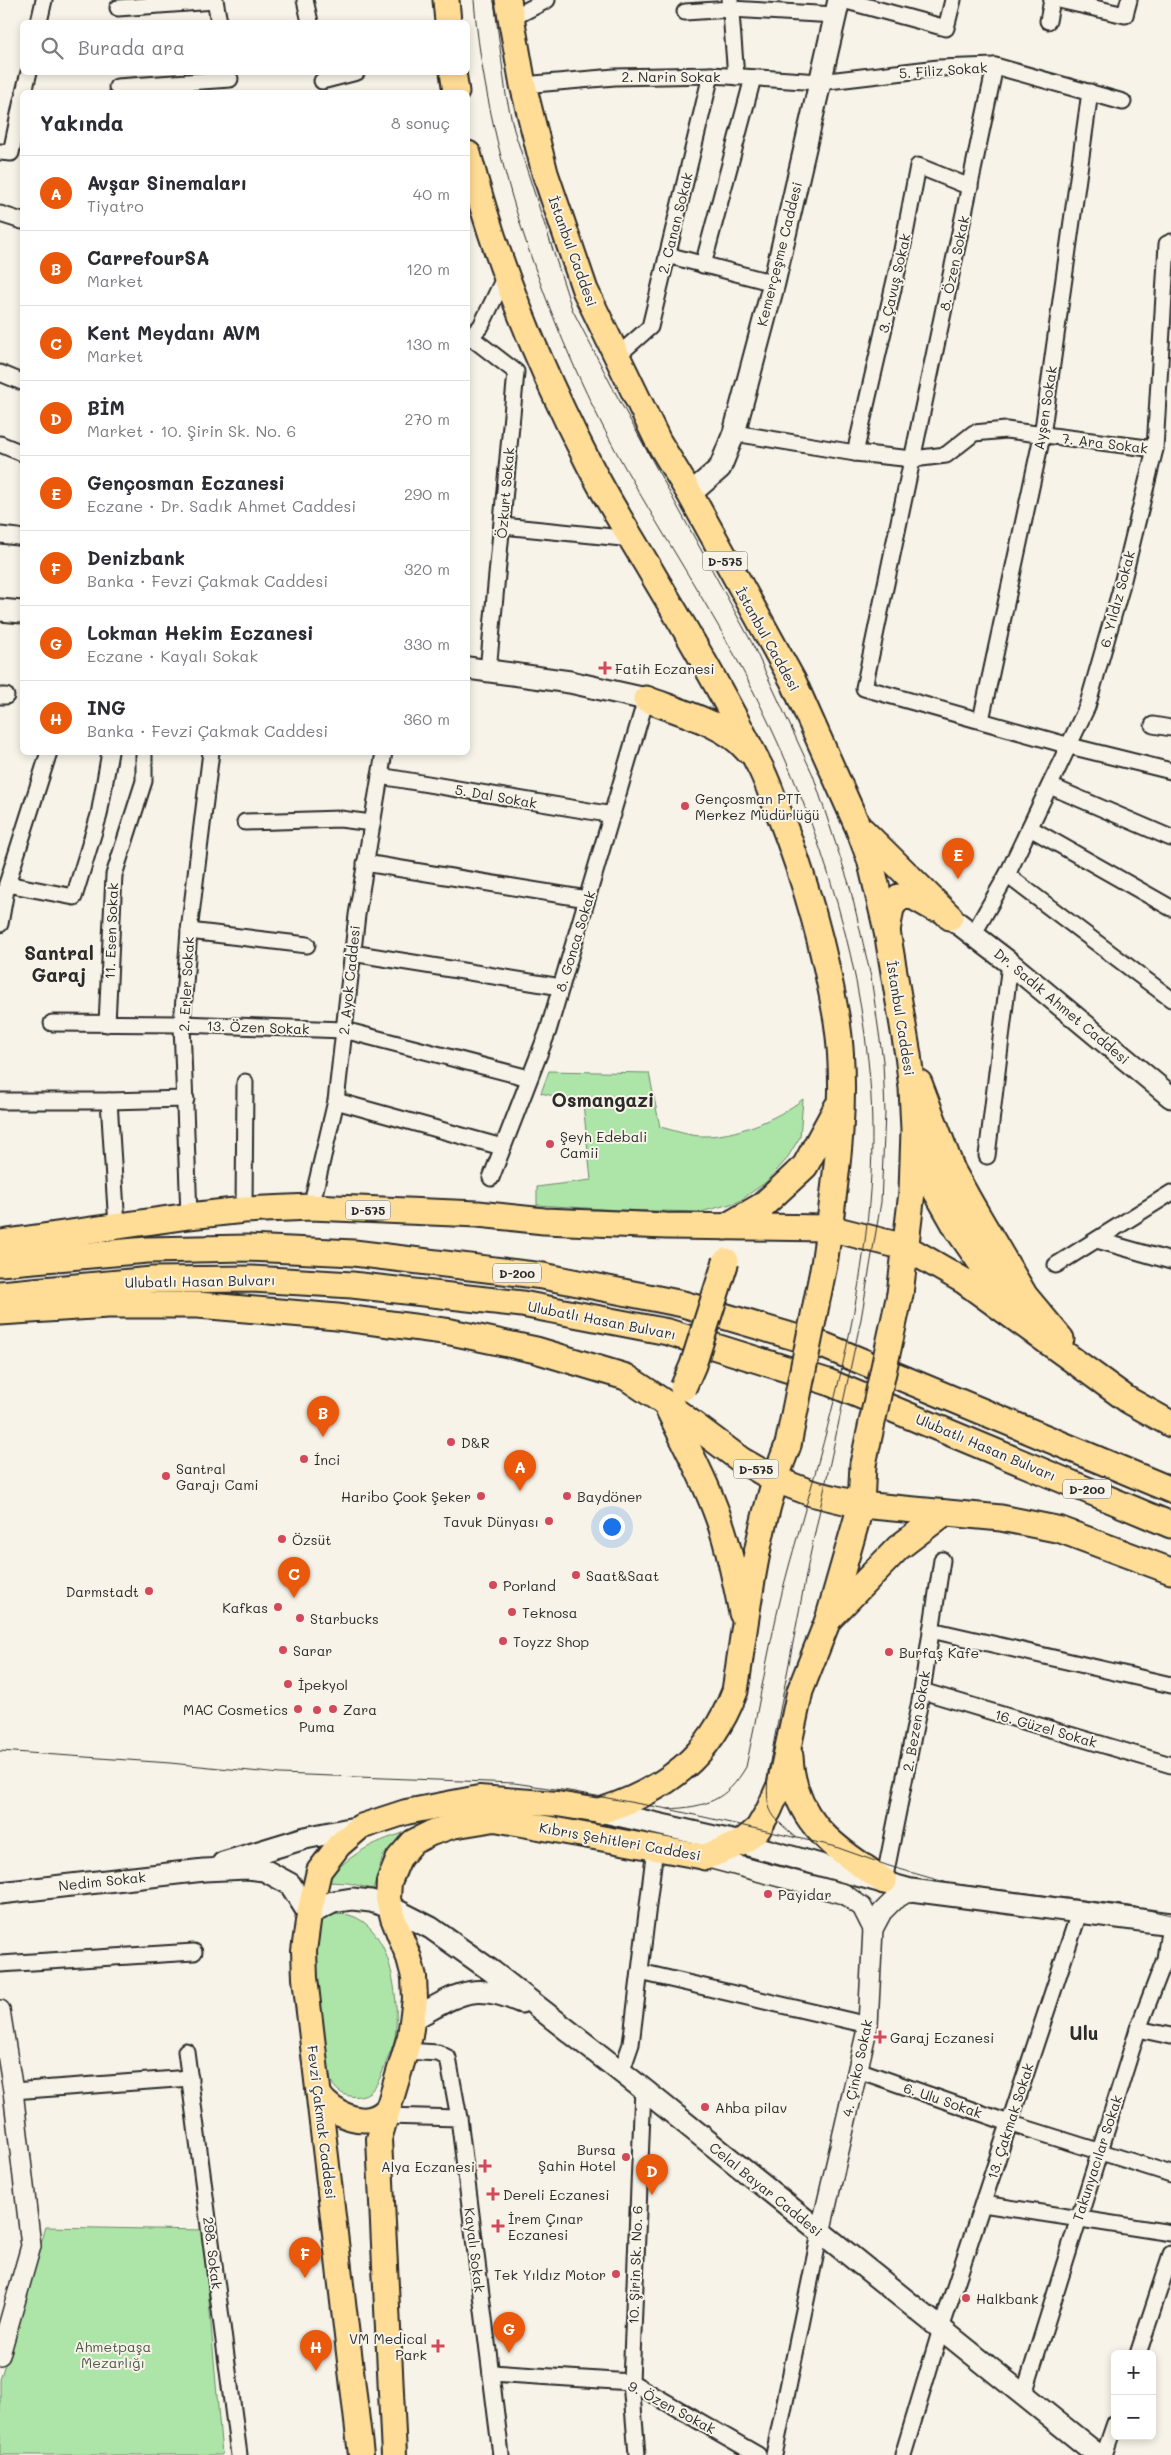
<!DOCTYPE html>
<html lang="tr">
<meta charset="utf-8">
<style>
:root{--surface:#fff;--page:#f7f7f7;--text:#2b2b33;--muted:#7c7c81;--line:#e1e1e2;--accent:#ea580c}
body{margin:0;font-family:Mali,sans-serif;background:var(--page);color:var(--text)}
.controls{position:absolute;right:15px;bottom:15px;display:grid;overflow:hidden;border-radius:8px;box-shadow:0 2px 8px #0003}
.controls button{width:45px;height:45px;display:grid;place-items:center;padding:0;border:0;border-bottom:1px solid var(--line);background:var(--surface);color:var(--text);font:25px sans-serif}
.you{position:absolute;left:611px;top:1526px;width:18px;height:18px;margin:-12px;border:4px solid #fff;border-radius:50%;background:#1a73e8;box-shadow:0 0 0 8px #1a73e833}
.badge{display:grid;place-items:center;width:32px;height:32px;border-radius:50%;background:var(--accent);color:#fff;font-size:16px;font-weight:700}
.pin{position:absolute;translate:-50% -41px;filter:drop-shadow(0 1px 2px #0008)}
.pin::after{content:'';position:absolute;top:26px;width:18px;height:15px;background:inherit;clip-path:polygon(0 0,100% 0,50% 100%)}
.list{margin:0;padding:0;list-style:none}
h2{display:flex;justify-content:space-between;align-items:center;height:65px;margin:0;padding:0 20px;font-size:21px}
h2 small{font-size:16px;font-weight:400;color:var(--muted)}
.list li{display:grid;grid-template-columns:32px 1fr auto;gap:15px;align-items:center;box-sizing:border-box;height:75px;padding:0 20px;border-top:1px solid var(--line)}
.list b{display:block;font-size:19px;white-space:nowrap}
.list p{margin:0;font-size:16px;white-space:nowrap;color:var(--muted)}
.list em{font-size:16px;font-style:normal;color:var(--muted)}
.icon{flex:none;width:28px;height:28px;fill:none;stroke:currentColor;stroke-width:2;stroke-linecap:round;stroke-linejoin:round}
.map{position:relative;flex:none;width:1171px;height:2455px;overflow:hidden}
.search{position:absolute;background:var(--surface);box-shadow:0 2px 8px #0003;left:20px;top:20px;width:450px;height:55px;display:flex;align-items:center;gap:12px;box-sizing:border-box;padding:0 18px;border-radius:8px;color:var(--muted);font-size:19px}
.panel{position:absolute;background:var(--surface);box-shadow:0 2px 8px #0003;left:20px;top:90px;width:450px;height:665px;border-radius:8px}
.map>svg:first-child{display:block}
.green{fill:#ade5a8;stroke:#6c886a}
.lines{fill:none;stroke-linecap:round;stroke-linejoin:round}
.minor-casing{stroke:#2b2b2b;stroke-width:19}
.tertiary-casing{stroke:#2b2b2b;stroke-width:22}
.secondary-casing{stroke:#2b2b2b;stroke-width:25}
.primary-casing{stroke:#2b2b2b;stroke-width:28}
.trunk-casing{stroke:#2b2b2b;stroke-width:29}
.minor{stroke:#f7f3e8;stroke-width:15}
.tertiary{stroke:#f7f3e8;stroke-width:19}
.secondary{stroke:#f7f3e8;stroke-width:21}
.primary{stroke:#ffdd96;stroke-width:24}
.trunk{stroke:#ffdd96;stroke-width:25}
.tram{stroke:#2b2b2b;stroke-width:1}
.trunk-bridge-casing{stroke:#2b2b2b;stroke-width:29;stroke-linecap:butt}
.trunk-bridge{stroke:#ffdd96;stroke-width:25}
.poi-dot{fill:#d1495b;stroke:#f7f3e8;stroke-width:2}
.labels{text-anchor:middle;dominant-baseline:central;stroke-width:4;stroke-linejoin:round;paint-order:stroke}
.shield{fill:#f7f3e8;stroke:#686764;stroke-width:1}
.shield-label{font-size:12px;font-weight:bold;fill:#2b2b2b}
.street-label{font-size:14px;fill:#2b2b2b;stroke:#f7f3e8}
.poi-label{font-size:14px;fill:#2b2b2b;stroke:#f7f3e8;text-anchor:start}
.park-label{font-size:14px;fill:#4c5a4a;stroke:#f7f3e8}
.district-label{font-size:19px;font-weight:bold;fill:#2b2b2b;stroke:#f7f3e8}
</style>
<div class="map">
<svg width="1171" height="2455" viewBox="0 0 1171 2455">
<rect width="100%" height="100%" fill="#f7f3e8"/>
<filter id="ink" filterUnits="userSpaceOnUse"><feTurbulence type="fractalNoise" baseFrequency=".02" numOctaves="2"/><feDisplacementMap in="SourceGraphic" scale="10" xChannelSelector="R" yChannelSelector="G"/><feConvolveMatrix kernelMatrix="1 2 1 2 8 2 1 2 1" color-interpolation-filters="sRGB"/></filter>
<g filter="url(#ink)">
<g class="green">
<path d="M549 1071 649 1073 660 1127C673 1130 689 1136 702 1136 734 1137 778 1119 803 1099L800 1137 786 1160 766 1182 738 1202 701 1212 619 1210 537 1205V1187L591 1180 583 1103 541 1093Z"/>
<path d="M404 1833 383 1856 373 1889 348 1883 327 1882V1879C350 1855 372 1842 404 1833Z"/>
<path d="M334 1914C338 1915 344 1914 349 1915 392 1926 400 2001 395 2037 393 2047 388 2056 385 2066 380 2078 375 2094 360 2096 349 2098 338 2094 332 2083 323 2066 307 1945 313 1929 317 1920 325 1917 334 1914Z"/>
<polygon points="46,2227 203,2230 222,2455 0,2455 0,2380"/>
</g>
<g class="lines">
<defs>
<g id="minor">
<polyline points="215,0 219,22"/>
<polyline points="305,0 310,22"/>
<polyline points="730,0 736,77"/>
<polyline points="843,0 946,28 953,0"/>
<polyline points="1059,0 1125,15 1129,0"/>
<polyline points="118,8 215,1"/>
<polyline points="685,12 731,9 835,15"/>
<polyline points="510,19 547,0"/>
<polyline points="1048,21 1052,0"/>
<polyline points="39,22 44,0"/>
<polyline points="995,66 864,688 1070,746 1171,771"/>
<polyline points="322,81 357,72"/>
<polyline points="523,85 615,77 711,75 820,82 938,68 995,66 1123,102"/>
<polyline points="117,87 230,79"/>
<polyline points="24,92 29,72"/>
<polyline points="0,152 11,153 22,100"/>
<polyline points="0,214 22,221"/>
<polyline points="667,255 774,283"/>
<polyline points="703,265 753,78"/>
<polyline points="468,335 516,372 488,671"/>
<polyline points="468,339 481,326 506,274"/>
<polyline points="616,357 650,327 711,75"/>
<polyline points="0,373 22,382"/>
<polyline points="734,433 855,453 913,459 946,455 974,433 1006,430 1155,449"/>
<polyline points="0,444 22,453"/>
<polyline points="855,453 902,250 918,166 970,187"/>
<polyline points="502,526 632,539"/>
<polyline points="0,535 18,537"/>
<polyline points="0,696 6,696"/>
<polyline points="981,720 1042,436 1090,92"/>
<polyline points="1153,725 1171,728"/>
<polyline points="380,776 613,815"/>
<polyline points="1050,786 1171,838"/>
<polyline points="245,822 340,819 372,823"/>
<polyline points="1030,828 1171,908"/>
<polyline points="365,863 587,899"/>
<polyline points="1007,875 1171,999"/>
<polyline points="7,884 74,897 99,815 110,752"/>
<polyline points="0,924 7,884 49,752"/>
<polyline points="189,931 307,945"/>
<polyline points="974,933 1007,875 1087,707 1120,592 1155,449 1167,244 1171,242"/>
<polyline points="352,953 561,987"/>
<polyline points="52,1023 182,1024 344,1030 529,1078"/>
<polyline points="107,1024 114,875 144,781 144,752"/>
<polyline points="0,1101 109,1101 186,1099"/>
<polyline points="109,1101 117,1226"/>
<polyline points="336,1101 502,1147"/>
<polyline points="987,1156 1010,963"/>
<polyline points="491,1178 548,1031 646,699"/>
<polyline points="311,1207 336,1101 357,915 384,752"/>
<polyline points="244,1210 245,1082"/>
<polyline points="189,1216 182,1024 189,931 211,752"/>
<polyline points="1097,1240 1171,1261"/>
<polyline points="1056,1265 1171,1193"/>
<polyline points="931,1630 1171,1685"/>
<polyline points="922,1691 1171,1765"/>
<polyline points="884,1881 922,1691 942,1560"/>
<polyline points="0,1964 194,1952"/>
<polyline points="640,1972 868,2025"/>
<polyline points="1138,2029 1171,2036"/>
<polyline points="186,2051 239,2455"/>
<polyline points="405,2051 438,2053 448,2058 459,2118"/>
<polyline points="858,2070 1009,2123 1171,2174"/>
<polyline points="621,2073 631,2044 655,1848"/>
<polyline points="13,2091 190,2078"/>
<polyline points="385,2116 459,2118 501,2455"/>
<polyline points="983,2204 1171,2233"/>
<polyline points="1138,2354 1171,2254"/>
<polyline points="491,2373 631,2382 758,2455"/>
<polyline points="1024,2394 1138,2029 1165,1959 1170,1923"/>
<polyline points="637,2455 631,2382 643,2089"/>
<polyline points="774,2455 820,2233"/>
<polyline points="903,2455 941,2329 1079,1913"/>
<polyline points="1104,2455 1115,2423"/>
</g>
<g id="tertiary">
<polyline points="705,1857 844,1894 862,1907 873,1929"/>
<polyline points="0,2010 13,2091 31,2246 0,2355"/>
<polyline points="820,2233 868,2025 873,1929 882,1912 894,1900 911,1890"/>
</g>
<g id="secondary">
<polyline points="690,494 720,468 734,433 774,283 839,0"/>
<polyline points="0,610 22,612"/>
<polyline points="468,668 570,682 646,699"/>
<polyline points="950,917 1010,963 1171,1097"/>
<polyline points="600,1811 741,1843 911,1890 1171,1924"/>
<polyline points="223,1863 305,1838 360,1827"/>
<polyline points="0,1893 204,1870 247,1868 264,1870 290,1884 309,1914 333,1902 352,1899 371,1901 390,1907 431,1928 493,1972 643,2089 1098,2455"/>
<path d="M413 2019C456 1996 471 1980 521 2002"/>
</g>
<g id="primary">
<path d="M319 2095C333 2115 368 2131 387 2109"/>
<polyline points="361,2455 305,1978 304,1951 309,1914 319,1871 339,1845 360,1827 406,1812 479,1798 557,1804 600,1811"/>
<polyline points="394,2455 379,2139 410,2036 415,1999 414,1977 409,1958 393,1918 388,1899 389,1882 399,1858 413,1842 431,1833 452,1826 495,1819 705,1857"/>
</g>
<g id="trunk">
<polyline points="446,0 448,22"/>
<polyline points="508,0 523,85 545,173 585,290 658,441 690,494 793,681 858,827 870,859 887,931 908,1055 912,1088 914,1130 912,1192 900,1294"/>
<polyline points="453,72 456,92"/>
<path d="M468 154C496 262 539 367 590 466 610 505 634 542 656 580 692 640 727 701 758 763 767 779 772 797 779 813 805 879 825 950 837 1021 849 1101 835 1185 824 1265"/>
<path d="M646 699C677 711 727 724 747 750"/>
<polyline points="863,831 950,917"/>
<polyline points="887,931 891,908 899,897 912,896 933,908"/>
<polyline points="919,1083 952,1170 971,1204 1025,1296 1061,1339"/>
<polyline points="919,1146 933,1186 958,1230 1013,1309"/>
<polyline points="725,1227 763,1205 805,1166 837,1107"/>
<polyline points="0,1243 189,1216 244,1210 311,1207 478,1214 544,1221 666,1226 829,1228 905,1247 964,1281 1128,1400 1171,1424"/>
<polyline points="0,1263 147,1250 247,1248 354,1253 543,1276 683,1304 825,1346 1171,1490"/>
<polyline points="0,1294 152,1280 252,1279 352,1285 522,1304 668,1332 828,1382 1171,1525"/>
<polyline points="0,1312 108,1305 198,1305 337,1317 451,1332 536,1350 626,1377 665,1403 741,1460 774,1479 811,1493 861,1505 1001,1518 1061,1530 1171,1571"/>
<path d="M668 1408C688 1450 712 1493 725 1538 732 1563 737 1588 742 1613"/>
<polyline points="828,1620 861,1505 863,1464"/>
<path d="M790 1756C793 1823 835 1847 884 1881"/>
<path d="M600 1811C666 1790 710 1757 735 1691 748 1608 756 1524 788 1445"/>
<polyline points="705,1857 741,1843 758,1829 769,1810 780,1785 800,1691 828,1620 898,1548 944,1513"/>
</g>
</defs>
<use href="#minor" class="minor-casing"/>
<use href="#tertiary" class="tertiary-casing"/>
<use href="#secondary" class="secondary-casing"/>
<use href="#primary" class="primary-casing"/>
<use href="#trunk" class="trunk-casing"/>
<use href="#minor" class="minor"/>
<use href="#tertiary" class="tertiary"/>
<use href="#secondary" class="secondary"/>
<use href="#primary" class="primary"/>
<use href="#trunk" class="trunk"/>
<g class="tram">
<path d="M474 0C486 147 543 314 612 444 650 515 695 583 734 654 802 780 853 918 868 1060 887 1232 835 1403 789 1566 771 1630 760 1701 746 1767 726 1801 706 1807 668 1809"/>
<path d="M494 0 506 95 514 130 572 309 617 396 752 643 813 775 850 887 871 977 883 1061 885 1113 881 1202 861 1319 808 1565 768 1772C766 1811 767 1813 797 1838"/>
<polyline points="0,1751 170,1763 280,1774 514,1783 569,1791 668,1809 833,1846 889,1866 948,1883 1130,1906 1171,1915"/>
</g>
<defs>
<g id="trunk-bridge">
<polyline points="683,1388 693,1365 726,1261"/>
<polyline points="788,1445 824,1265"/>
<polyline points="863,1464 900,1294"/>
</g>
</defs>
<use href="#trunk-bridge" class="trunk-bridge-casing"/>
<use href="#trunk-bridge" class="trunk-bridge"/>
</g>
</g>
<g class="poi-dot">
<path d="M602.5 660.5h5v5h5v5h-5v5h-5v-5h-5v-5h5z"/>
<circle cx="685" cy="806" r="5"/>
<circle cx="550" cy="1144" r="5"/>
<circle cx="451" cy="1442" r="5"/>
<circle cx="304" cy="1459" r="5"/>
<circle cx="166" cy="1476" r="5"/>
<circle cx="481" cy="1496" r="5"/>
<circle cx="567" cy="1496" r="5"/>
<circle cx="549" cy="1521" r="5"/>
<circle cx="282" cy="1539" r="5"/>
<circle cx="576" cy="1575" r="5"/>
<circle cx="493" cy="1585" r="5"/>
<circle cx="149" cy="1591" r="5"/>
<circle cx="278" cy="1607" r="5"/>
<circle cx="512" cy="1612" r="5"/>
<circle cx="300" cy="1618" r="5"/>
<circle cx="503" cy="1641" r="5"/>
<circle cx="283" cy="1650" r="5"/>
<circle cx="889" cy="1652" r="5"/>
<circle cx="288" cy="1684" r="5"/>
<circle cx="298" cy="1709" r="5"/>
<circle cx="333" cy="1709" r="5"/>
<circle cx="317" cy="1710" r="5"/>
<circle cx="768" cy="1894" r="5"/>
<path d="M877.5 2029.5h5v5h5v5h-5v5h-5v-5h-5v-5h5z"/>
<circle cx="705" cy="2107" r="5"/>
<circle cx="626" cy="2157" r="5"/>
<path d="M482.5 2158.5h5v5h5v5h-5v5h-5v-5h-5v-5h5z"/>
<path d="M490.5 2186.5h5v5h5v5h-5v5h-5v-5h-5v-5h5z"/>
<path d="M495.5 2218.5h5v5h5v5h-5v5h-5v-5h-5v-5h5z"/>
<circle cx="616" cy="2274" r="5"/>
<circle cx="966" cy="2298" r="5"/>
<path d="M435.5 2338.5h5v5h5v5h-5v5h-5v-5h-5v-5h5z"/>
</g>
<g class="labels">
<g class="shield">
<rect x="702.5" y="551.5" width="45" height="19" rx="4"/>
<rect x="345.5" y="1200.5" width="45" height="19" rx="4"/>
<rect x="493" y="1263.5" width="48" height="19" rx="4"/>
<rect x="733.5" y="1459.5" width="45" height="19" rx="4"/>
<rect x="1063" y="1479.5" width="48" height="19" rx="4"/>
</g>
<g class="shield-label">
<text x="725" y="561">D-575</text>
<text x="368" y="1210">D-575</text>
<text x="517" y="1273">D-200</text>
<text x="756" y="1469">D-575</text>
<text x="1087" y="1489">D-200</text>
</g>
<g class="street-label">
<text transform="translate(943 70) rotate(-4)">5. Filiz Sokak</text>
<text x="671" y="76">2. Narin Sokak</text>
<text transform="translate(675 223) rotate(-76)">2. Canan Sokak</text>
<text transform="translate(573 251) rotate(70)">İstanbul Caddesi</text>
<text transform="translate(779 254) rotate(-76)">Kemerçeşme Caddesi</text>
<text transform="translate(954 263) rotate(-78)">8. Özen Sokak</text>
<text transform="translate(894 283) rotate(-77)">3. Çavuş Sokak</text>
<text transform="translate(1045 408) rotate(-81)">Ayşen Sokak</text>
<text transform="translate(1105 443) rotate(7)">7. Ara Sokak</text>
<text transform="translate(505 493) rotate(-85)">Özkurt Sokak</text>
<text transform="translate(1117 599) rotate(-75)">6. Yıldız Sokak</text>
<text transform="translate(768 639) rotate(61)">İstanbul Caddesi</text>
<text transform="translate(496 796) rotate(10)">5. Dal Sokak</text>
<text transform="translate(111 931) rotate(-88)">11. Esen Sokak</text>
<text transform="translate(575 941) rotate(-73)">8. Gonca Sokak</text>
<text transform="translate(349 980) rotate(-84)">2. Ayok Caddesi</text>
<text transform="translate(186 984) rotate(-87)">2. Erler Sokak</text>
<text transform="translate(1062 1006) rotate(40)">Dr. Sadık Ahmet Caddesi</text>
<text transform="translate(901 1018) rotate(81)">İstanbul Caddesi</text>
<text transform="translate(258 1027) rotate(2)">13. Özen Sokak</text>
<text transform="translate(200 1281) rotate(-1)">Ulubatlı Hasan Bulvarı</text>
<text transform="translate(602 1320) rotate(11)">Ulubatlı Hasan Bulvarı</text>
<text transform="translate(986 1447) rotate(23)">Ulubatlı Hasan Bulvarı</text>
<text transform="translate(916 1721) rotate(-80)">2. Bezen Sokak</text>
<text transform="translate(1046 1728) rotate(16)">16. Güzel Sokak</text>
<text transform="translate(620 1841) rotate(10)">Kıbrıs Şehitleri Caddesi</text>
<text transform="translate(102 1881) rotate(-6)">Nedim Sokak</text>
<text transform="translate(857 2068) rotate(-78)">4. Çinko Sokak</text>
<text transform="translate(943 2100) rotate(19)">6. Ulu Sokak</text>
<text transform="translate(1010 2121) rotate(-72)">13. Çakmak Sokak</text>
<text transform="translate(322 2122) rotate(83)">Fevzi Çakmak Caddesi</text>
<text transform="translate(1097 2158) rotate(-72)">Takunyacılar Sokak</text>
<text transform="translate(766 2189) rotate(39)">Celal Bayar Caddesi</text>
<text transform="translate(475 2250) rotate(83)">Kayalı Sokak</text>
<text transform="translate(213 2253) rotate(83)">298. Sokak</text>
<text transform="translate(635 2265) rotate(-88)">10. Şirin Sk. No. 6</text>
<text transform="translate(672 2407) rotate(28)">9. Özen Sokak</text>
</g>
<g class="poi-label">
<text x="615" y="668">Fatih Eczanesi</text>
<text x="695" y="798">Gençosman PTT<tspan x="695" dy="16">Merkez Müdürlüğü</tspan></text>
<text x="560" y="1136">Şeyh Edebali<tspan x="560" dy="16">Camii</tspan></text>
<text x="461" y="1442">D&amp;R</text>
<text x="314" y="1459">Ínci</text>
<text x="176" y="1468">Santral<tspan x="176" dy="16">Garajı Cami</tspan></text>
<text x="471" y="1496" text-anchor="end">Haribo Çook Şeker</text>
<text x="577" y="1496">Baydöner</text>
<text x="539" y="1521" text-anchor="end">Tavuk Dünyası</text>
<text x="292" y="1539">Özsüt</text>
<text x="586" y="1575">Saat&amp;Saat</text>
<text x="503" y="1585">Porland</text>
<text x="139" y="1591" text-anchor="end">Darmstadt</text>
<text x="268" y="1607" text-anchor="end">Kafkas</text>
<text x="522" y="1612">Teknosa</text>
<text x="310" y="1618">Starbucks</text>
<text x="513" y="1641">Toyzz Shop</text>
<text x="293" y="1650">Sarar</text>
<text x="899" y="1652">Burfaş Kafe</text>
<text x="298" y="1684">İpekyol</text>
<text x="288" y="1709" text-anchor="end">MAC Cosmetics</text>
<text x="343" y="1709">Zara</text>
<text x="317" y="1726" text-anchor="middle">Puma</text>
<text x="778" y="1894">Payidar</text>
<text x="890" y="2037">Garaj Eczanesi</text>
<text x="715" y="2107">Ahba pilav</text>
<text x="616" y="2149" text-anchor="end">Bursa<tspan x="616" dy="16">Şahin Hotel</tspan></text>
<text x="475" y="2166" text-anchor="end">Alya Eczanesi</text>
<text x="503" y="2194">Dereli Eczanesi</text>
<text x="508" y="2218">İrem Çınar<tspan x="508" dy="16">Eczanesi</tspan></text>
<text x="606" y="2274" text-anchor="end">Tek Yıldız Motor</text>
<text x="976" y="2298">Halkbank</text>
<text x="427" y="2338" text-anchor="end">VM Medical<tspan x="427" dy="16">Park</tspan></text>
</g>
<g class="park-label">
<text x="113" y="2346">Ahmetpaşa<tspan x="113" dy="16">Mezarlığı</tspan></text>
</g>
<g class="district-label">
<text x="59" y="952">Santral<tspan x="59" dy="22">Garaj</tspan></text>
<text x="603" y="1099">Osmangazi</text>
<text x="1084" y="2032">Ulu</text>
</g>
</g>
</svg>
<div class="controls">
<button>+</button>
<button>−</button>
</div>
<div class="you"></div>
<div class="pin badge" style="left:520px;top:1491px">A</div>
<div class="pin badge" style="left:323px;top:1437px">B</div>
<div class="pin badge" style="left:294px;top:1598px">C</div>
<div class="pin badge" style="left:652px;top:2195px">D</div>
<div class="pin badge" style="left:958px;top:879px">E</div>
<div class="pin badge" style="left:305px;top:2278px">F</div>
<div class="pin badge" style="left:509px;top:2353px">G</div>
<div class="pin badge" style="left:316px;top:2371px">H</div>
<div class="search"><svg class="icon" aria-label="search" viewBox="0 0 24 24"><circle cx="10" cy="10" r="6"/><path d="M15 15l6 6"/></svg>Burada ara</div>
<section class="panel">
<h2>Yakında<small>8 sonuç</small></h2>
<ul class="list">
<li><span class="badge">A</span><div><b>Avşar Sinemaları</b><p>Tiyatro</p></div><em>40 m</em></li>
<li><span class="badge">B</span><div><b>CarrefourSA</b><p>Market</p></div><em>120 m</em></li>
<li><span class="badge">C</span><div><b>Kent Meydanı AVM</b><p>Market</p></div><em>130 m</em></li>
<li><span class="badge">D</span><div><b>BİM</b><p>Market · 10. Şirin Sk. No. 6</p></div><em>270 m</em></li>
<li><span class="badge">E</span><div><b>Gençosman Eczanesi</b><p>Eczane · Dr. Sadık Ahmet Caddesi</p></div><em>290 m</em></li>
<li><span class="badge">F</span><div><b>Denizbank</b><p>Banka · Fevzi Çakmak Caddesi</p></div><em>320 m</em></li>
<li><span class="badge">G</span><div><b>Lokman Hekim Eczanesi</b><p>Eczane · Kayalı Sokak</p></div><em>330 m</em></li>
<li><span class="badge">H</span><div><b>ING</b><p>Banka · Fevzi Çakmak Caddesi</p></div><em>360 m</em></li>
</ul>
</section>
</div>
